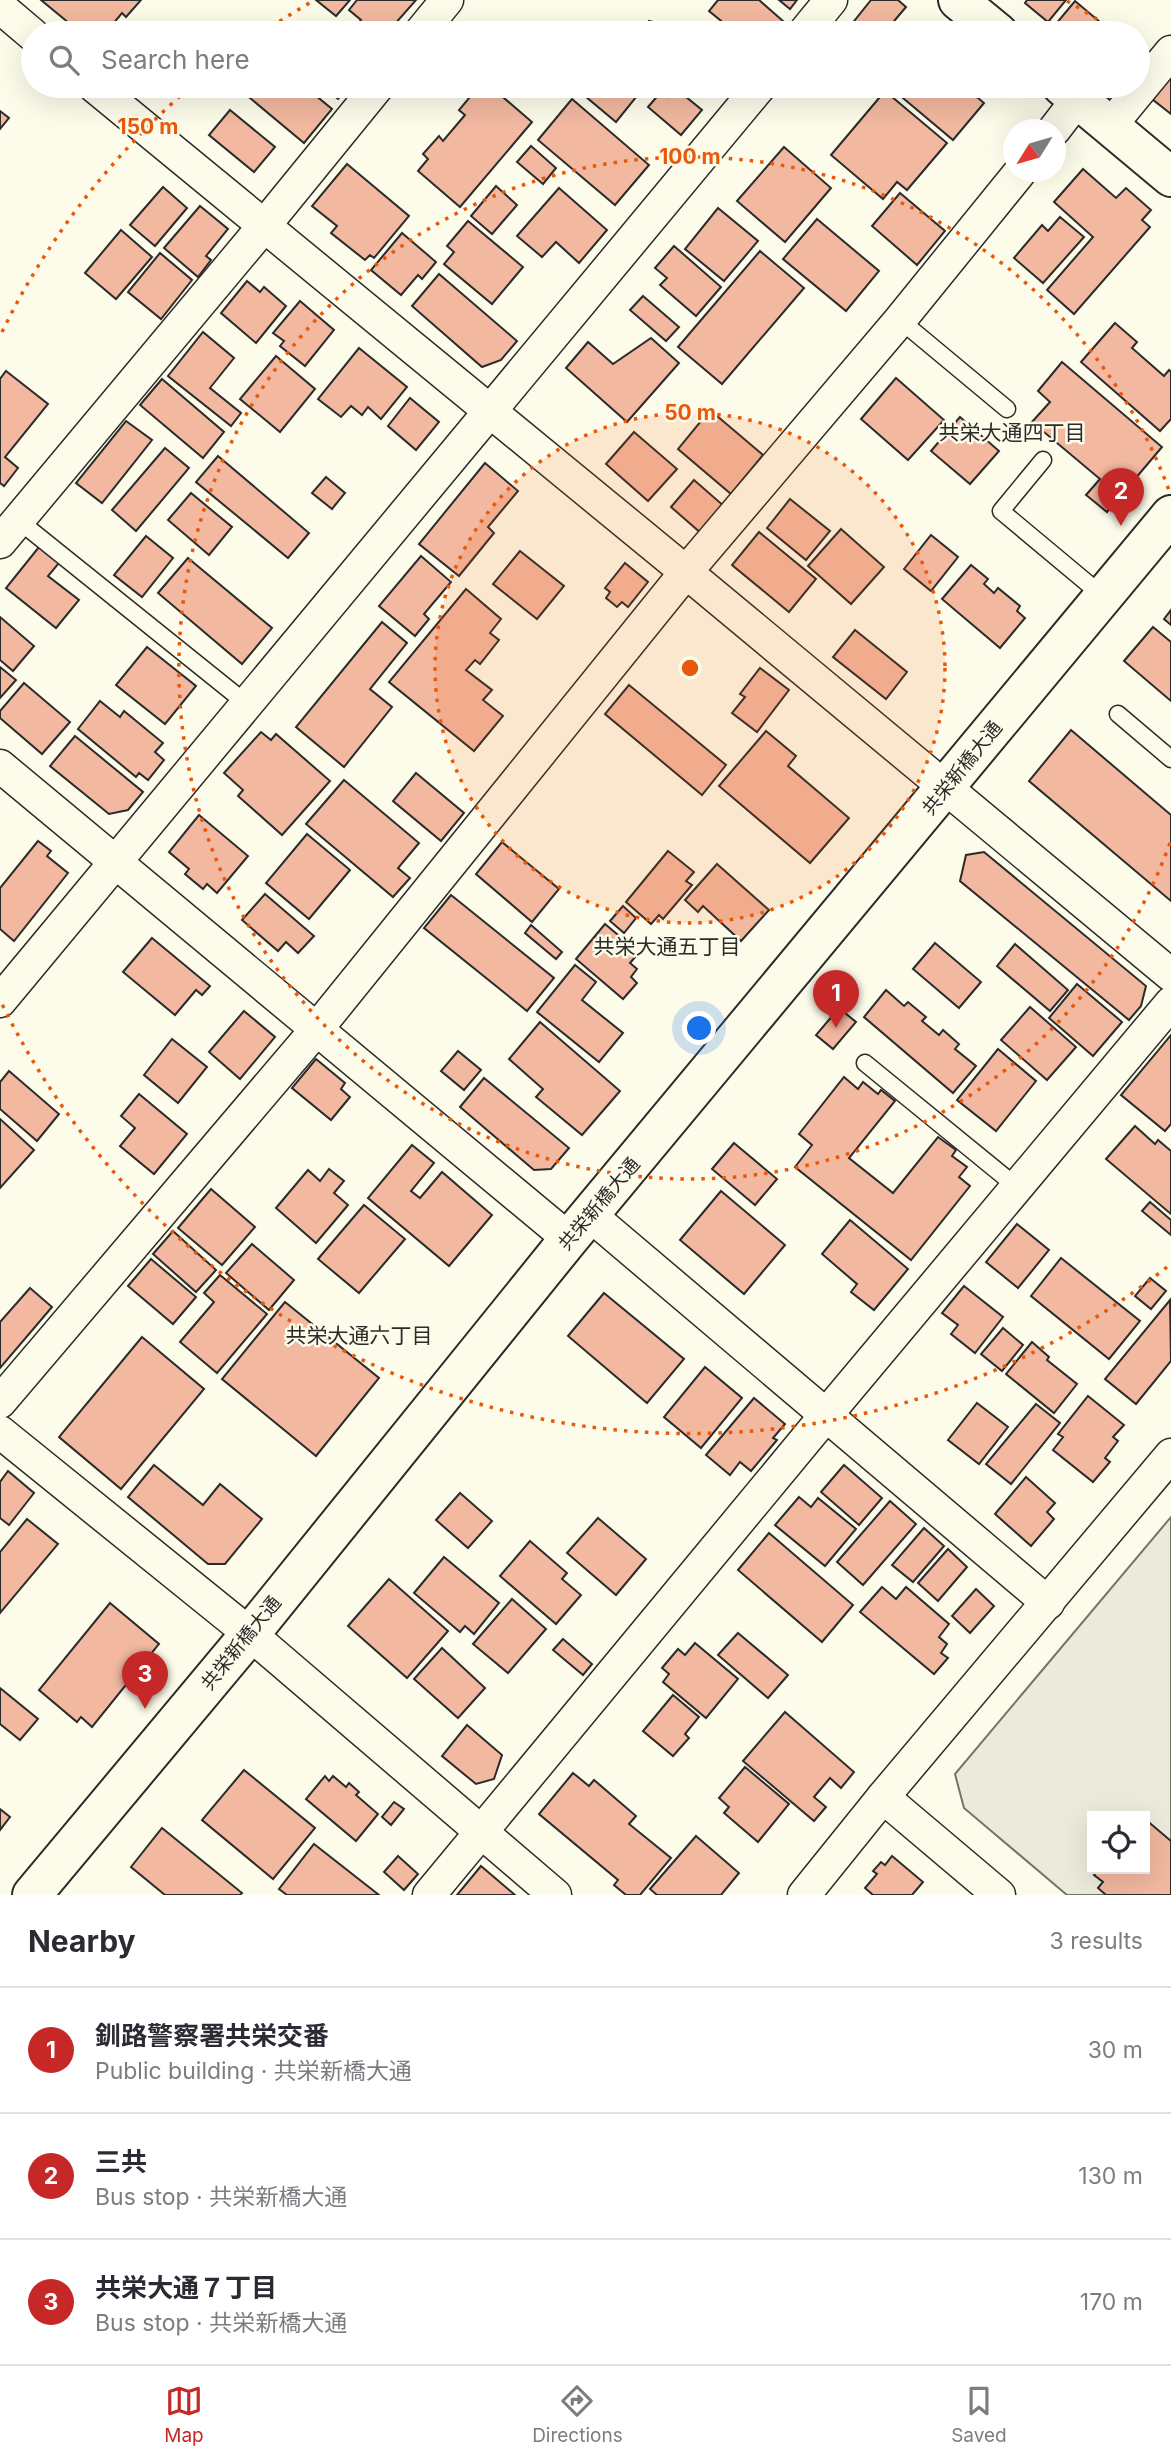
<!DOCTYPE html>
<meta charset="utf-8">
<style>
:root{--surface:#fff;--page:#f7f7f7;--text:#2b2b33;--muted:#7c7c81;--line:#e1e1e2;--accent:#c62828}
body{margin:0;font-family:Inter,"Noto Sans JP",sans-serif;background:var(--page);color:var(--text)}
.controls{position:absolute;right:21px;bottom:21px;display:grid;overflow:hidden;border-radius:0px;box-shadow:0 7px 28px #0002}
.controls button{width:63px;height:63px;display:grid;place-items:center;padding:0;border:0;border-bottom:2px solid var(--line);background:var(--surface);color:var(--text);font:35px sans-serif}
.compass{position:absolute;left:1003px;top:119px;width:63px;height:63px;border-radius:50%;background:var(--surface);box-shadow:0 7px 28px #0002;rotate:233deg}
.you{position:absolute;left:700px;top:1029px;width:24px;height:24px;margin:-18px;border:5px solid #fff;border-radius:50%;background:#1a73e8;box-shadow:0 0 0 10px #1a73e833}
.badge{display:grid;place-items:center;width:46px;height:46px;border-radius:50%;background:var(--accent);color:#fff;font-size:23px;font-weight:700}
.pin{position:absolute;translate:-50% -58px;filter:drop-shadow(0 2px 4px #0008)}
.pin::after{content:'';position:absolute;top:37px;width:24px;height:21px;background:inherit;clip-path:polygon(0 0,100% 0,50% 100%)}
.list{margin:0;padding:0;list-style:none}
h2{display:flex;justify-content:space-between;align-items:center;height:91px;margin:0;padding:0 28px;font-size:30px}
h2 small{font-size:23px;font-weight:400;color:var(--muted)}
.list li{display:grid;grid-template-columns:46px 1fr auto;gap:21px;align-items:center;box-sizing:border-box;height:126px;padding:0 28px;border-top:2px solid var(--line)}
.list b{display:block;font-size:26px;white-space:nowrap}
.list p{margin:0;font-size:23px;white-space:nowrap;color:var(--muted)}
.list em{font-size:23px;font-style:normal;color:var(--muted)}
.icon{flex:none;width:38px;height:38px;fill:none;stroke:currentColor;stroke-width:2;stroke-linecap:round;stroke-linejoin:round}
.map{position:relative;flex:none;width:1171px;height:1895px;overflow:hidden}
.search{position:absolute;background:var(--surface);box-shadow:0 7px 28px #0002;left:21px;right:21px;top:21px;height:77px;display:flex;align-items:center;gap:18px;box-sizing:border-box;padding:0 24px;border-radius:38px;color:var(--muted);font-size:26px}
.sheet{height:469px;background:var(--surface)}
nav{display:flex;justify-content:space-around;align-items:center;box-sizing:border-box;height:98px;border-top:2px solid var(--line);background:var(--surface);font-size:19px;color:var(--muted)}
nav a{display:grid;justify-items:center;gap:4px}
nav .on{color:var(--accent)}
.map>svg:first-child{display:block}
.green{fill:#ecebdb;stroke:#74746e;stroke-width:2;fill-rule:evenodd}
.building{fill:#f2b8a0;stroke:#2b2b2b;stroke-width:2}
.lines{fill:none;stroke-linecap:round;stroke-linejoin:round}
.service-casing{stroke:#2b2b2b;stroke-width:19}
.minor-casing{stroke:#2b2b2b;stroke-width:35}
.tertiary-casing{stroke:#2b2b2b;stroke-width:42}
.service{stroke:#fdfbea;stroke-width:16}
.minor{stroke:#fdfbea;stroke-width:32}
.tertiary{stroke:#fdfbea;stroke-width:38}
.ring{fill:none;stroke:#e8590c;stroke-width:3.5;stroke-dasharray:3.5 7}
.labels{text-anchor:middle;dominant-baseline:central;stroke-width:5;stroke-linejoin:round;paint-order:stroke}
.street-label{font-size:19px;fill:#2b2b2b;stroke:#fdfbea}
.neighbourhood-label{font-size:21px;fill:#2b2b2b;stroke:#fdfbea}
.centre{fill:#e8590c;stroke:#fdfbea;stroke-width:3.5}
.ring-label{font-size:21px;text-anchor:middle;font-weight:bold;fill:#e8590c;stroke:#fdfbea;stroke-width:5;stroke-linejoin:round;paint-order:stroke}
</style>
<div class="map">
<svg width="1171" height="1895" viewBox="0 0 1171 1895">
<rect width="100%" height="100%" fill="#fdfbea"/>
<path class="green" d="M1171 1517V1895H1067L964 1808 955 1774ZM1092 1816H1145V1869H1092Z"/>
<g class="building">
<polygon points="41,0 141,0 126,17 122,13 107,31 110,33 81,33"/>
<polygon points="316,0 350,0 336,16"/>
<polygon points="357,0 416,0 387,33 365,33 356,26 361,20 349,10"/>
<polygon points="718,0 759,0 783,21 773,33 736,33 709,11"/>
<polygon points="779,0 797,0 790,9"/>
<polygon points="871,0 898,0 906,7 884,33 851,33 847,30"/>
<polygon points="1027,0 1066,0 1048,22 1025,3"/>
<polygon points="1075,1 1100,22 1090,33 1053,33 1050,31"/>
<polygon points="649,21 699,33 646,33"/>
<polygon points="1171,76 1171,114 1152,99"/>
<polygon points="249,86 304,86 332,109 304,143 244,93"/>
<polygon points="322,86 350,86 338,99"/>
<polygon points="490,86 532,122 460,207 418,171 428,159 423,154 439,136 443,141 465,115 459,110 474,92 481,97"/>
<polygon points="583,86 625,86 637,96 616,122 579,91"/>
<polygon points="678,86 714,86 712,94"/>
<polygon points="893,86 966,86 965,87 984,103 953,140 891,88"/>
<polygon points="675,88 702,110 681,135 648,107 661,92 667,97"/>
<polygon points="885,91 947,143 907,190 897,182 883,199 831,155"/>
<polygon points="572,99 649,165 615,205 538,140"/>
<polygon points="230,110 275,147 254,172 209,135"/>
<polygon points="0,111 9,118 0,129"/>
<polygon points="531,146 556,168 543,184 517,162"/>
<polygon points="784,147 831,188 785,242 737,201"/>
<polygon points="347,164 409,216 374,258 370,255 365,260 331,233 337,226 312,206"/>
<polygon points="1083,169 1116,198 1126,188 1151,210 1142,220 1150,227 1074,314 1047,290 1093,237 1054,202"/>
<polygon points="496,186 517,205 492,234 471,216"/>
<polygon points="163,187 187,208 155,246 130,225"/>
<polygon points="559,188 607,230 579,263 556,242 542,257 517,236"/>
<polygon points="900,193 945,231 917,265 872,226"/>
<polygon points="200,206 228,229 206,256 211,260 198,277 164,248"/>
<polygon points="718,208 758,241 724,281 685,249"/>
<polygon points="1060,217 1084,237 1043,283 1014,258 1042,225 1048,231"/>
<polygon points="817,219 879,271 846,311 783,259"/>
<polygon points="468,221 523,267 492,304 444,264 454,252 447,246"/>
<polygon points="121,230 152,257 116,299 85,273"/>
<polygon points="402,233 436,262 422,279 418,275 401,295 371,270"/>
<polygon points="674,246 721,287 696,316 660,285 667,278 655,268"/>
<polygon points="760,251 804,288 722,384 678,347"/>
<polygon points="160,253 192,280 161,319 128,292"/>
<polygon points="439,274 517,341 501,360 482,367 412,306"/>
<polygon points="247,281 260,292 264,287 286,306 256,343 221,313"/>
<polygon points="643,296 679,327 666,341 630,310"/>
<polygon points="300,301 334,330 305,366 280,346 284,341 273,333"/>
<polygon points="1115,323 1137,342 1132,348 1164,376 1169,370 1171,372 1171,419 1160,431 1081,362"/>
<polygon points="203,332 234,358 210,388 241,413 231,426 168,376"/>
<polygon points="651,338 679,363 627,422 566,368 588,342 613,364"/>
<polygon points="359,348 407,387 381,419 368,407 362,415 351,406 341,417 318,399"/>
<polygon points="276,356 315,389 280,432 240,399"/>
<polygon points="1062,362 1162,447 1107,512 1086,495 1100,479 1032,422 1050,402 1038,391"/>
<polygon points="6,371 48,404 5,457 18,468 4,486 0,483 0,379"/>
<polygon points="896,378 944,420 908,460 861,419"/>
<polygon points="162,379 224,432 203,458 140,405"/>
<polygon points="410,398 439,422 416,450 388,426"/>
<polygon points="710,410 763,455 731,494 678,449"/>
<polygon points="960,417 999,451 970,484 931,451"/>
<polygon points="126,421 152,440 102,503 76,483"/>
<polygon points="634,432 677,469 648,501 606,464"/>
<polygon points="165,448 189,468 136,531 112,510"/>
<polygon points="218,456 309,533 288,558 196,482"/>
<polygon points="485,463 518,491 488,527 494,533 459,576 419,544"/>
<polygon points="326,477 345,493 332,509 312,493"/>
<polygon points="694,480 725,507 702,534 671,507"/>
<polygon points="191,493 232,527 209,555 168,520"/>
<polygon points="790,499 830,531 806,560 767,528"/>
<polygon points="841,529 884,567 851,604 808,566"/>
<polygon points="759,532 816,579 789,612 732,565"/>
<polygon points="931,535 958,557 931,591 904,569"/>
<polygon points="146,536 173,558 142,597 114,575"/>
<polygon points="39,547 59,563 48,576 79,600 56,628 6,588"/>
<polygon points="520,551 564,586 537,619 493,584"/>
<polygon points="421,556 451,582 424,614 429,619 415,636 379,606"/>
<polygon points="188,558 272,628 242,664 158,593"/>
<polygon points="625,563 648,582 628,607 622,602 617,607 606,598 610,592 605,588"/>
<polygon points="971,565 988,579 984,584 994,593 998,588 1020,606 1017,611 1025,618 1000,648 942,599"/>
<polygon points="466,589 501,619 490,633 499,640 480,664 475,660 466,670 492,690 483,700 503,716 474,751 389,682"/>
<polygon points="1171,610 1171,625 1164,619"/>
<polygon points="0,617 34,646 13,671 0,660"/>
<polygon points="382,622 407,643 370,689 392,707 344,767 296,727"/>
<polygon points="1153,627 1171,642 1171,701 1124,661"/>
<polygon points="855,630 907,672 886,699 833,657"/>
<polygon points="147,647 196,686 165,724 116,685"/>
<polygon points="0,667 16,680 0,698"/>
<polygon points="760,668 789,690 757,732 732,713 745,697 740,694"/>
<polygon points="24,683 70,722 42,754 0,718 0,711"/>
<polygon points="629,685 726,765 702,795 605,714"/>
<polygon points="100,701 120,717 124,711 163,743 155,752 164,760 148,780 139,773 136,777 78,729"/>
<polygon points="1071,730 1171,815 1171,901 1029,781"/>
<polygon points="766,731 796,756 788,766 849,818 810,863 719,786"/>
<polygon points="261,732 271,740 276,734 330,781 282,835 238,796 243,790 224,773"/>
<polygon points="75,736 143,792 128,810 109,814 50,766"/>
<polygon points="416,773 464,813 441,841 393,801"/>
<polygon points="344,780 419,843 398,868 410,878 393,897 306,824"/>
<polygon points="199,815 248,856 217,893 207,884 203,889 185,874 189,869 169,852"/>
<polygon points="307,834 350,870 309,919 266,883"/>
<polygon points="38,841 51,851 47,856 68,873 14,941 0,929 0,888"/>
<polygon points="502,842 559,889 532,922 476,874"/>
<polygon points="668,851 694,872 686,881 692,885 663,919 659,915 651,924 626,902"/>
<polygon points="984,852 1146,986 1141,1006 1129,1020 960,881 966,855"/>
<polygon points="717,864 769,910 741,941 703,906 698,912 685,900"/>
<polygon points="265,894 314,936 298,953 286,942 278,951 242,920"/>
<polygon points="451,895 554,978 527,1011 424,928"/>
<polygon points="623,906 636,918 624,933 610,921"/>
<polygon points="605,924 624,940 622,944 636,956 630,963 637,969 631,977 637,983 623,999 576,959"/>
<polygon points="531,925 562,952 556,959 525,933"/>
<polygon points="152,938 210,986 202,995 196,990 175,1015 123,972"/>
<polygon points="935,943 981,982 959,1008 913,969"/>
<polygon points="1015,944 1068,990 1050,1011 997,966"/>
<polygon points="575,965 596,982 582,1000 623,1033 599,1062 537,1012"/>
<polygon points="1077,984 1122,1022 1093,1056 1049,1018"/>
<polygon points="886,990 904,1006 908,1002 926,1017 922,1021 939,1035 943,1030 959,1044 955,1049 976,1066 953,1093 864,1017"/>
<polygon points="1030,1007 1076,1047 1047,1080 1001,1040"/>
<polygon points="839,1008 856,1022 833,1049 816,1035"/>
<polygon points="244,1011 275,1037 240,1079 209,1052"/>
<polygon points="540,1022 620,1091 582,1135 536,1097 543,1089 509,1059"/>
<polygon points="1171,1035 1171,1124 1165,1131 1121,1095"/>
<polygon points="172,1039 207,1067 178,1103 144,1075"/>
<polygon points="998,1049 1036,1081 996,1131 957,1100"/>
<polygon points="458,1051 481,1070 464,1090 441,1071"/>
<polygon points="316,1059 345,1083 341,1089 350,1097 331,1120 292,1088"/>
<polygon points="9,1071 59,1114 37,1141 0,1109 0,1082"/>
<polygon points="844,1077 858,1089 863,1082 878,1094 881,1090 895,1101 849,1158 893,1193 938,1137 956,1150 952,1156 967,1167 959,1177 970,1186 911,1260 795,1167 812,1145 799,1134"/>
<polygon points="484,1078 569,1148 551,1169 534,1170 460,1107"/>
<polygon points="139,1094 187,1134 154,1174 120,1146 135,1128 121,1116"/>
<polygon points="0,1119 34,1150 0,1188"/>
<polygon points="1135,1126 1155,1144 1158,1140 1171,1151 1171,1214 1106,1159"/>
<polygon points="734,1143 777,1179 755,1205 712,1169"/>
<polygon points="412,1145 434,1163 411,1191 420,1198 442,1172 492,1215 449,1266 368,1198"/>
<polygon points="329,1169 344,1181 334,1193 348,1205 316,1243 276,1208 308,1170 320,1181"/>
<polygon points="211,1189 255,1227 222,1265 178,1228"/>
<polygon points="721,1191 785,1245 744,1294 680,1240"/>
<polygon points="1150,1202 1171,1220 1171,1235 1142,1211"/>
<polygon points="364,1205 405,1239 359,1293 318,1259"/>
<polygon points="850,1220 908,1269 874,1310 851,1292 857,1284 822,1254"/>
<polygon points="1017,1224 1049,1250 1018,1288 986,1262"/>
<polygon points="173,1231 216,1270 196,1292 153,1254"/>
<polygon points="252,1244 294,1280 269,1310 226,1273"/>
<polygon points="1061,1258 1140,1321 1109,1359 1031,1296"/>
<polygon points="151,1259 196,1297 173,1324 128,1286"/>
<polygon points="220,1275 267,1314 217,1373 180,1342 214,1302 204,1293"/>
<polygon points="1150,1278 1166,1291 1151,1309 1135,1296"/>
<polygon points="964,1286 1003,1317 975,1353 951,1334 958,1325 942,1313"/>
<polygon points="30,1288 52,1307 0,1368 0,1322"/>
<polygon points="604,1293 684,1359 647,1403 568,1336"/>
<polygon points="1170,1300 1171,1361 1136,1404 1105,1379"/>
<polygon points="285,1302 379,1378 316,1456 222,1379"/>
<polygon points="1003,1328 1023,1345 1002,1371 981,1354"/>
<polygon points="142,1337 204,1389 121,1489 59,1437"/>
<polygon points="1032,1342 1049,1357 1047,1360 1077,1384 1054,1413 1006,1374"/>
<polygon points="705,1367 742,1398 701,1448 664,1417"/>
<polygon points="1088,1396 1124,1425 1113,1437 1118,1441 1105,1458 1110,1462 1093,1482 1053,1450 1063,1437 1058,1434"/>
<polygon points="754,1398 785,1424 773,1438 777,1440 751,1471 740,1462 730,1475 706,1455"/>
<polygon points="977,1403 1008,1427 979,1464 948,1440"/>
<polygon points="1036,1404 1060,1423 1011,1484 986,1464"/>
<polygon points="154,1465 203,1505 220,1484 262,1519 225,1564 208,1564 128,1497"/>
<polygon points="844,1465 882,1498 859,1525 821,1492"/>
<polygon points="8,1471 34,1493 9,1525 0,1518 0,1482"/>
<polygon points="1026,1477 1055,1503 1047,1512 1054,1519 1031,1546 995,1514"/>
<polygon points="460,1493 492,1521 468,1548 436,1520"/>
<polygon points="799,1497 811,1507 818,1498 856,1529 825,1566 775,1525"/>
<polygon points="890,1501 916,1524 863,1585 837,1562"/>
<polygon points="598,1518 646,1559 616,1595 567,1553"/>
<polygon points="27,1519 58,1544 0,1613 0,1552"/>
<polygon points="924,1528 944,1546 913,1582 892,1565"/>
<polygon points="769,1533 853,1605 822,1642 738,1570"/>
<polygon points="530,1541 567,1573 562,1579 581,1595 556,1624 500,1576"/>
<polygon points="948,1549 967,1567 938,1601 918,1583"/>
<polygon points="444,1557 499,1603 474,1634 465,1626 460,1632 414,1593"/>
<polygon points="389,1579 448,1631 407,1678 348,1626"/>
<polygon points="882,1587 896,1599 906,1587 949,1624 939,1637 947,1644 941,1653 948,1658 934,1674 860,1612"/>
<polygon points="976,1589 994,1606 970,1633 952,1616"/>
<polygon points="512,1599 546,1629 508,1673 473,1644"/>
<polygon points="110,1603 159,1644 92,1727 81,1717 77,1722 39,1690"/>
<polygon points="738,1633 788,1675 768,1698 718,1655"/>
<polygon points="563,1639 592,1664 583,1675 553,1650"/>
<polygon points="695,1643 738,1679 706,1718 663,1682 669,1674 662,1668 678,1649 685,1655"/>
<polygon points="442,1648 485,1688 458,1718 414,1679"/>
<polygon points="0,1688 38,1719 20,1740 0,1724"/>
<polygon points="673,1695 699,1717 685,1734 689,1738 673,1756 643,1731"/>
<polygon points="785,1712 854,1772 841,1788 830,1778 814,1797 826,1807 814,1821 743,1761"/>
<polygon points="467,1725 502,1755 494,1779 476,1784 442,1756"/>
<polygon points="745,1767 789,1804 758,1842 724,1813 729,1807 719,1798"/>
<polygon points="244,1770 315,1828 273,1879 202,1820"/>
<polygon points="573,1773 589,1786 594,1780 636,1816 629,1824 671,1858 640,1895 626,1895 614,1885 618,1880 539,1814"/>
<polygon points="325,1776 329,1781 333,1776 346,1787 349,1783 359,1792 356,1795 378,1814 356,1841 306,1799"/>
<polygon points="394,1802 404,1809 391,1825 382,1817"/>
<polygon points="0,1809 10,1817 0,1830"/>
<polygon points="1145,1819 1171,1841 1171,1895 1106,1895 1098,1888 1103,1882 1094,1875 1099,1869 1145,1869"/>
<polygon points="162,1828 242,1893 240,1895 165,1895 131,1867"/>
<polygon points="696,1836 739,1873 721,1895 657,1895 650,1889"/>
<polygon points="314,1844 379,1895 287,1895 279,1889"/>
<polygon points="398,1856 418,1874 404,1890 384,1872"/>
<polygon points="892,1856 923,1882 912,1895 873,1895 865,1888 877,1874 873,1871 881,1862 885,1865"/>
<polygon points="481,1866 515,1895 457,1895"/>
</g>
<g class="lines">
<defs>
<g id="service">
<polyline points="900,320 1007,409"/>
<polyline points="1043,460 1001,511 1104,597"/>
<polyline points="18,520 247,704"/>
<polyline points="1118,714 1171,759"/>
<polyline points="865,1063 1017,1187"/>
</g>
<g id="minor">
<polyline points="0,7 33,35"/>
<polyline points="420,33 447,0"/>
<polyline points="804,33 831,0"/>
<polyline points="94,86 686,572 1171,975"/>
<polyline points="1110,126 1171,52"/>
<polyline points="1054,130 1078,99"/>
<polyline points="0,542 264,226 378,86"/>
<polyline points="0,766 569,1239"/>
<polyline points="0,1001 760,86"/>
<polyline points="590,1215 1048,1603"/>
<polyline points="0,1402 316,1030 686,572 900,320 1020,172"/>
<polyline points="0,1432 250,1634 555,1895"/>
<polyline points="883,1797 999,1895"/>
<polyline points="429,1895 827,1414 1171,1003"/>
<polyline points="804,1895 883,1797 1171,1455"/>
</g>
<g id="tertiary">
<polyline points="958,0 998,33"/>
<polyline points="1062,86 1171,177"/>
<polyline points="32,1895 250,1634 569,1239 1171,515"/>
</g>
</defs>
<use href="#service" class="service-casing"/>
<use href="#minor" class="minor-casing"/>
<use href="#tertiary" class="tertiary-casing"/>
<use href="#service" class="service"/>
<use href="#minor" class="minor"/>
<use href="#tertiary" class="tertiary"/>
</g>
<circle cx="690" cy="668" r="255" fill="#e8590c" fill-opacity=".12"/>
<g class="ring">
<circle cx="690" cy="668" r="255"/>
<path d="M1170 843A511 511 0 1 1 1170 493"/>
<path d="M1167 1267A766 766 0 0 1 2 1004M2 332A766 766 0 0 1 187 90M262 33A766 766 0 0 1 313 1M1067 1A766 766 0 0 1 1118 33"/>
</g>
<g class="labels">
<g class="street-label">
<text transform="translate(962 768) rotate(-51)">共栄新橋大通</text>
<text transform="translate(599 1204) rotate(-50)">共栄新橋大通</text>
<text transform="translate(241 1643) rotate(-51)">共栄新橋大通</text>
</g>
<g class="neighbourhood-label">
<text x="1012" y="432">共栄大通四丁目</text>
<text x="667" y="946">共栄大通五丁目</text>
<text x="359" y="1335">共栄大通六丁目</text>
</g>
</g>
<circle cx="690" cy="668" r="10" class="centre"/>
<g class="ring-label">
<text x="148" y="134">150 m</text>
<text x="690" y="164">100 m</text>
<text x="690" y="420">50 m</text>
</g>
</svg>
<div class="controls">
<button><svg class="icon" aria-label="locate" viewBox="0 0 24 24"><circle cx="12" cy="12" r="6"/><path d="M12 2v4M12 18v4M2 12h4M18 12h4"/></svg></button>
</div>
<svg class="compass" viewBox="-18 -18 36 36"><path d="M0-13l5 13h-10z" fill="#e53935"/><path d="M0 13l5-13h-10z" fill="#7c7c81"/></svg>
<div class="you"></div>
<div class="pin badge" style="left:836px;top:1028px">1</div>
<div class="pin badge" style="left:1121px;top:526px">2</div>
<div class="pin badge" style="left:145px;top:1709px">3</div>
<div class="search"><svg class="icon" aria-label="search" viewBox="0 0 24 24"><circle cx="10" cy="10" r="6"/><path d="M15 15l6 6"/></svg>Search here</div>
</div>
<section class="sheet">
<h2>Nearby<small>3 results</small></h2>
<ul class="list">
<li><span class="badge">1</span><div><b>釧路警察署共栄交番</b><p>Public building · 共栄新橋大通</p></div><em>30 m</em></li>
<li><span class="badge">2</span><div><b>三共</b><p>Bus stop · 共栄新橋大通</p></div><em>130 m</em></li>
<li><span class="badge">3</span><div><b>共栄大通７丁目</b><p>Bus stop · 共栄新橋大通</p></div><em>170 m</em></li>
</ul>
</section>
<nav>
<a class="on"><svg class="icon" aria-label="map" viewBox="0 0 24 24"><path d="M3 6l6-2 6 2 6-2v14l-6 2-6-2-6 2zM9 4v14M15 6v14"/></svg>Map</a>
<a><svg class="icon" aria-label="directions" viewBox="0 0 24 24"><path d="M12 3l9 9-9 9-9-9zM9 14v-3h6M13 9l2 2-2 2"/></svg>Directions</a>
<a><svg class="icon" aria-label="saved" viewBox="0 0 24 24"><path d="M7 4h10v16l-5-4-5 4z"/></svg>Saved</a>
</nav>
